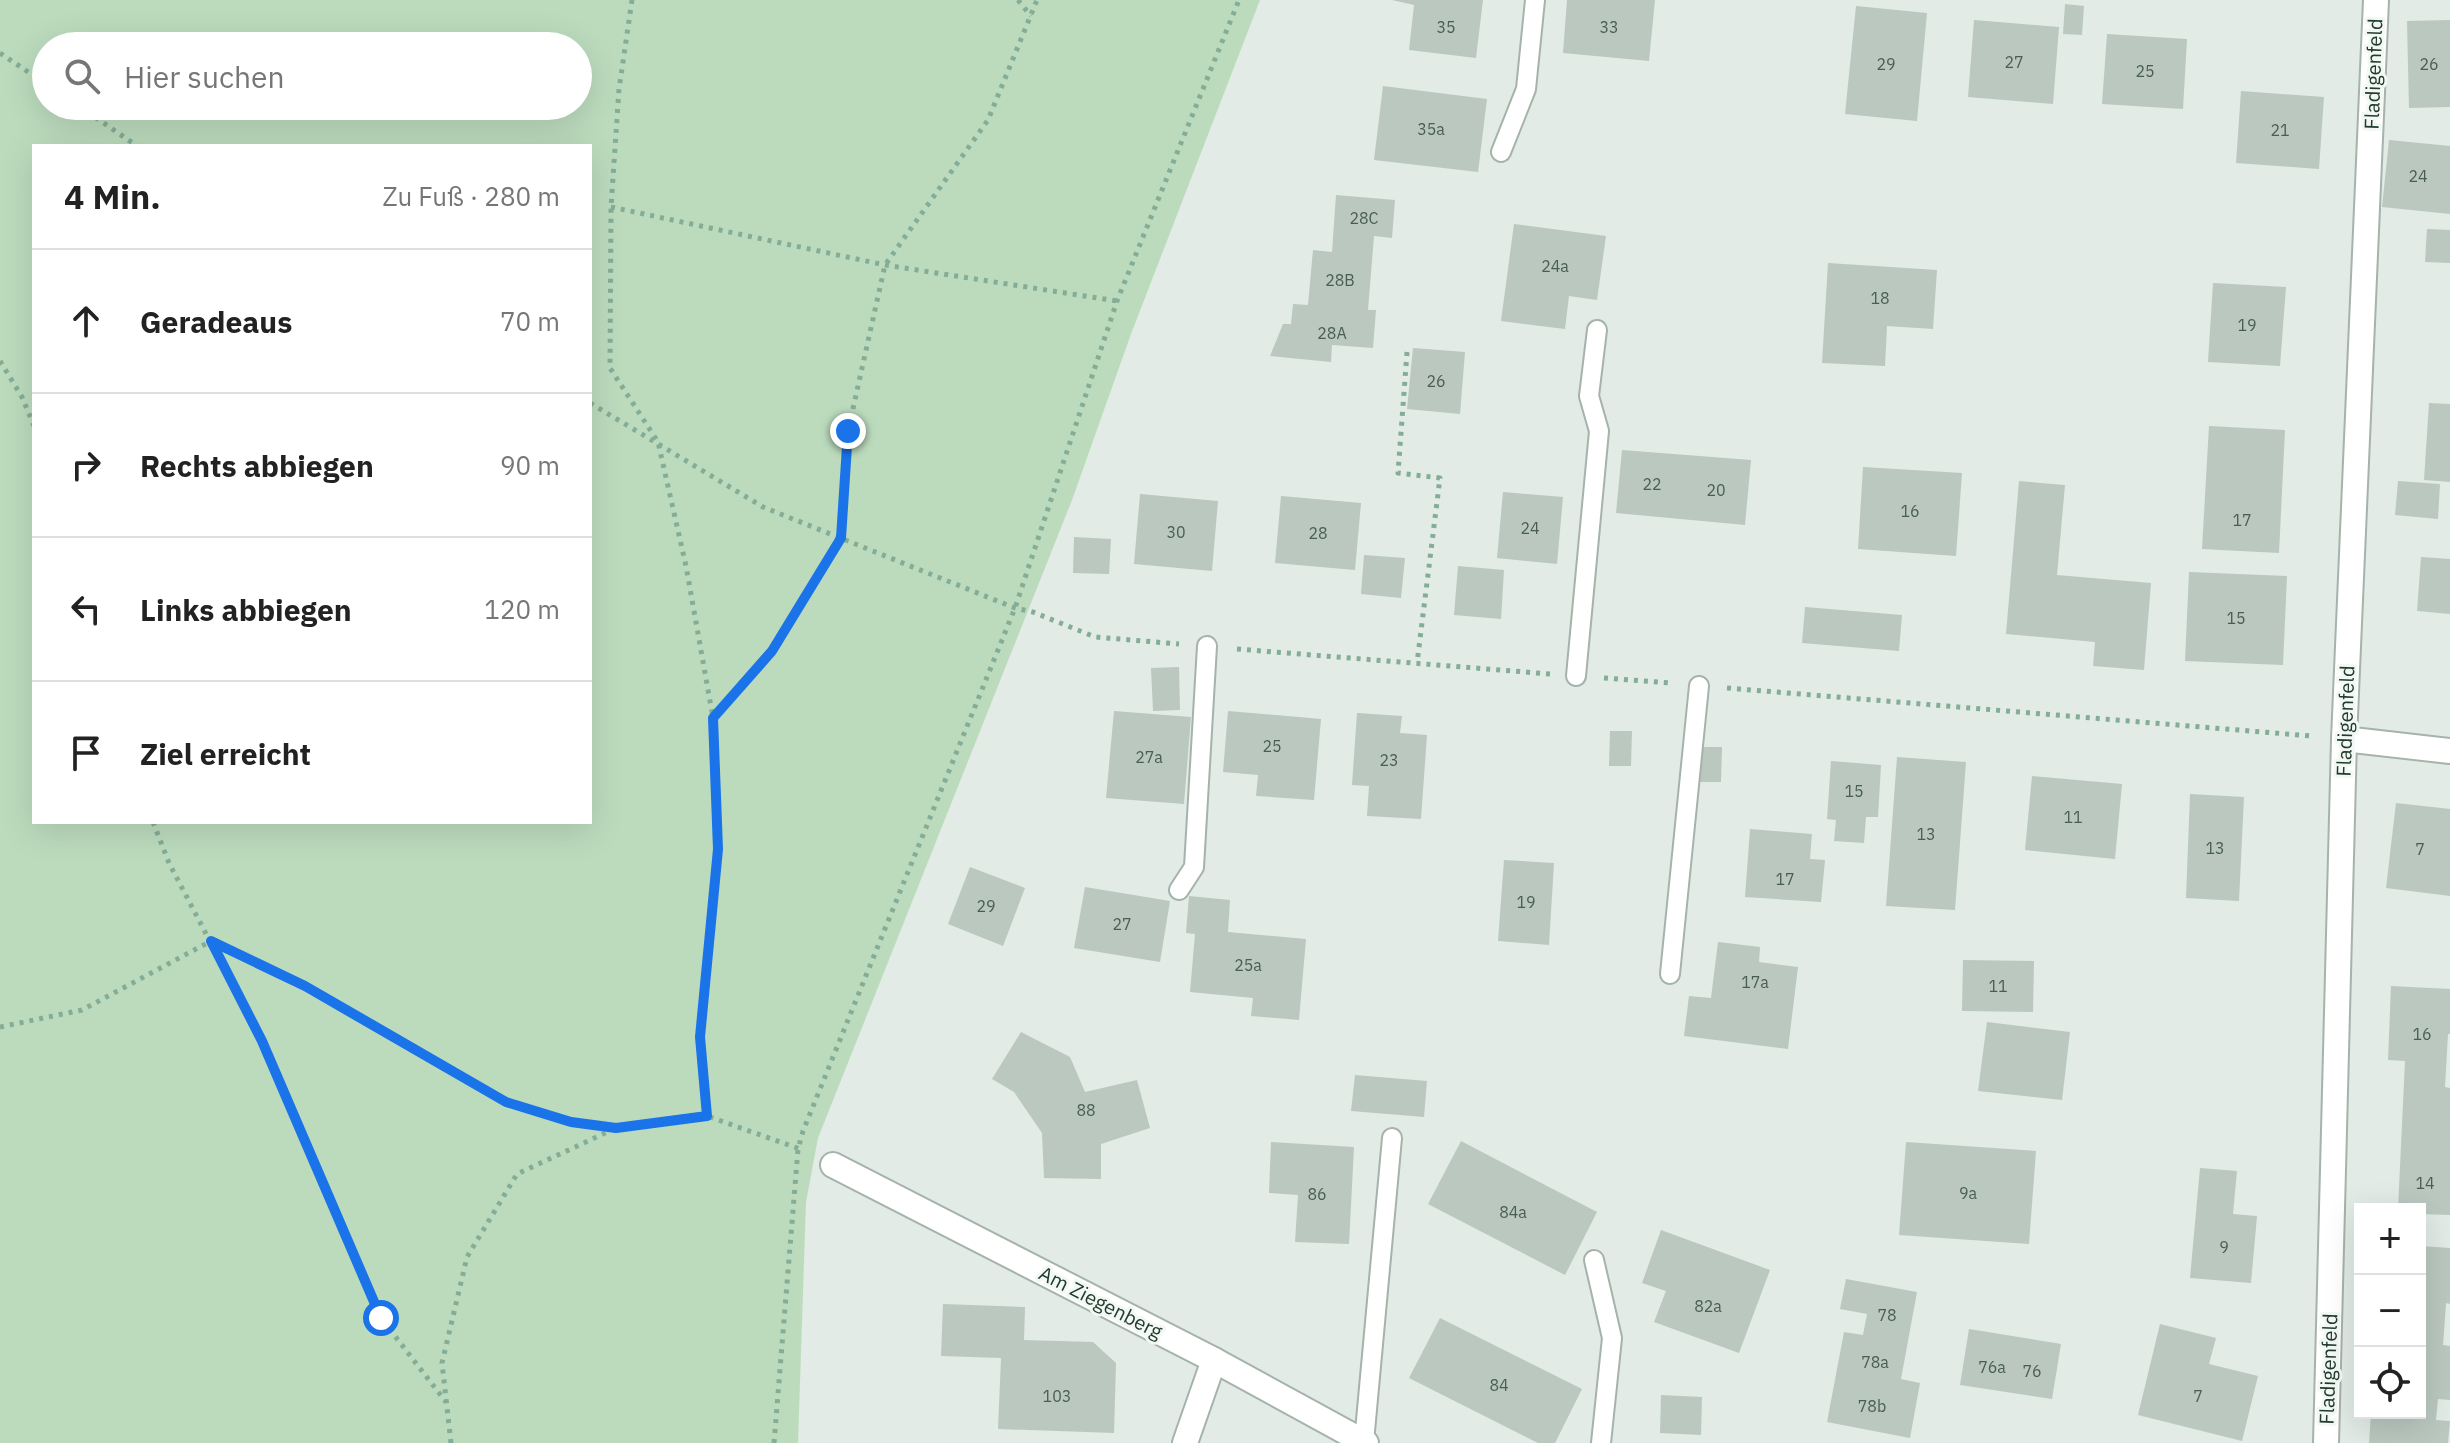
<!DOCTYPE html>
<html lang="de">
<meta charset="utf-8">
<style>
:root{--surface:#fff;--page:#f6f6f6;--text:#222;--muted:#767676;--line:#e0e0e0}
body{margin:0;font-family:"IBM Plex Sans",sans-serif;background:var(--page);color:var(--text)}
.controls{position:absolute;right:24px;bottom:24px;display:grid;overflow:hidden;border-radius:0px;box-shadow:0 8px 32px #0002}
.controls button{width:72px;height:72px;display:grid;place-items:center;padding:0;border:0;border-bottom:2px solid var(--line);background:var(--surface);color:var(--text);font:40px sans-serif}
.stop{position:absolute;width:24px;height:24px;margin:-18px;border:6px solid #1a73e8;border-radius:50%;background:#fff}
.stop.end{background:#1a73e8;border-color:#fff;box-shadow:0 2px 8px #0008}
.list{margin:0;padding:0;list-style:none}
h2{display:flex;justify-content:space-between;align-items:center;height:104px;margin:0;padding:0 32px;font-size:34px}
h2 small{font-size:26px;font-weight:400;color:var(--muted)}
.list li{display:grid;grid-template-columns:52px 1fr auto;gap:24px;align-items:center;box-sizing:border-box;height:144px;padding:0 32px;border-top:2px solid var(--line)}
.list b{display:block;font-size:30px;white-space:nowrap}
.list em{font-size:26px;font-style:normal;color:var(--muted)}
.icon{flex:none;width:44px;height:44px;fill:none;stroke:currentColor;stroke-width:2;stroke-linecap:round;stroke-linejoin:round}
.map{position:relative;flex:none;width:2450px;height:1443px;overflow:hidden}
.search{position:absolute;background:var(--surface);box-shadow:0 8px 32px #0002;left:32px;top:32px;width:560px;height:88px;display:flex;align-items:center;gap:20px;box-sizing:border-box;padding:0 28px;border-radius:44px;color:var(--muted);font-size:30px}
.panel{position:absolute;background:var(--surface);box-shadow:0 8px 32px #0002;left:32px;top:144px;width:560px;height:680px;border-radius:0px}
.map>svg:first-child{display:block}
.green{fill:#bcdbbd;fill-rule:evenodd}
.building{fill:#bac8c0}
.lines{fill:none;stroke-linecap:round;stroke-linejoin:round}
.service-casing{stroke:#a5b3ab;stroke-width:22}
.minor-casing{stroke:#a5b3ab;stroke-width:28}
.path{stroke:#84ad97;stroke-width:5;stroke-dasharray:4 6;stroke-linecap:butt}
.service{stroke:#fff;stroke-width:18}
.minor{stroke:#fff;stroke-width:24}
.route{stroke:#1a73e8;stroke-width:10}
.labels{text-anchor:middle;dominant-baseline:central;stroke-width:6;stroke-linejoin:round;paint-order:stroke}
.number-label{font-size:16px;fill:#495e53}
.street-label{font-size:20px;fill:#233b2f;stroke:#f2f8f3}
</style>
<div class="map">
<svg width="2450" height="1443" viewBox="0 0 2450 1443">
<rect width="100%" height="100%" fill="#e2ebe5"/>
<path class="green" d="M0 0H1260L1131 334 1072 500 818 1138 806 1202 798 1443H0ZM46 46H578V106H46ZM34 146H590V822H34Z"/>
<g class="building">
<polygon points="1392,0 1483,0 1476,58 1409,50 1414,5"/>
<polygon points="1567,0 1655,0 1649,61 1563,53"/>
<polygon points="2065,4 2084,6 2082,35 2063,34"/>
<polygon points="1856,6 1927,13 1917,121 1845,114"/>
<polygon points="1974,20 2059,27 2053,104 1968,97"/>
<polygon points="2450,20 2450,107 2409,108 2407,21"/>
<polygon points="2107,34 2187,39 2183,109 2102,104"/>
<polygon points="1383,86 1487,99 1478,172 1374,160"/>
<polygon points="2241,91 2324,97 2319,169 2236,163"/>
<polygon points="2389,140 2450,146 2450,214 2382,207"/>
<polygon points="1336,195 1395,200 1392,238 1374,236 1368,310 1376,310 1373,348 1332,345 1331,362 1270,356 1283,324 1291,324 1293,304 1308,305 1313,250 1332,252"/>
<polygon points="1514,224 1606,236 1597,300 1569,296 1565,329 1501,321"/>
<polygon points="2427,229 2450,230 2450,263 2425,262"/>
<polygon points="1828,263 1937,270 1933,329 1887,326 1885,366 1822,363"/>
<polygon points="2213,283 2286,287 2280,366 2208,362"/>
<polygon points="1413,348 1465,352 1460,414 1407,409"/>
<polygon points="2429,403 2450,404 2450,482 2424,480"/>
<polygon points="2209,426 2285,430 2279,553 2202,549"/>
<polygon points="1622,450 1751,460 1745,525 1616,513"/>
<polygon points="1863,467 1962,473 1956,556 1858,549"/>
<polygon points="2019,481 2065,485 2057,575 2151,583 2144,670 2093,666 2095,642 2006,634"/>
<polygon points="2398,481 2440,484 2438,519 2395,515"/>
<polygon points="1503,492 1563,497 1557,564 1497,558"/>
<polygon points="1140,494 1218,501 1212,571 1134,564"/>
<polygon points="1281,496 1361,503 1355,570 1275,563"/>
<polygon points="1074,537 1111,539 1109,574 1073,573"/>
<polygon points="1364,555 1405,558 1401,598 1361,594"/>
<polygon points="2421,557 2450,559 2450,614 2417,611"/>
<polygon points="1458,566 1504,570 1501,619 1454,615"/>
<polygon points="2189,572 2287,576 2283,665 2185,661"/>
<polygon points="1805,607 1902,615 1899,651 1802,643"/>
<polygon points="1179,667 1180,710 1153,711 1151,668"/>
<polygon points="1114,711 1191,717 1184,804 1106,798"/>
<polygon points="1228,711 1321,719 1314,800 1256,796 1258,775 1223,772"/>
<polygon points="1357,713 1402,716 1400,733 1427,735 1421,819 1367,816 1369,786 1352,785"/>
<polygon points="1610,731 1632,731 1631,766 1609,766"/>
<polygon points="1700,747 1722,747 1721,782 1699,782"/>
<polygon points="1897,757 1966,762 1955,910 1886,906"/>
<polygon points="1831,761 1881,765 1878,817 1866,817 1864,843 1834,841 1836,820 1827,819"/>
<polygon points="2032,776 2122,784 2115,859 2025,850"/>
<polygon points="2190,794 2244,797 2239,901 2186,898"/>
<polygon points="2396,803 2450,809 2450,896 2386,888"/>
<polygon points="1750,829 1812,834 1810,859 1825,860 1821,902 1745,897"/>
<polygon points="1504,860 1554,863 1549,945 1498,941"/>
<polygon points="970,867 1025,888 1003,946 948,924"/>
<polygon points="1085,887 1170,901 1160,962 1074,948"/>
<polygon points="1189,896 1230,900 1228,932 1306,939 1299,1020 1251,1016 1253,998 1190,992 1195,934 1186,933"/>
<polygon points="1718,942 1760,947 1759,962 1798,967 1788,1049 1684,1036 1689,996 1711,998"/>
<polygon points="1963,960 2034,961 2033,1012 1962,1011"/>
<polygon points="2391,986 2450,989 2450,1034 2448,1034 2445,1087 2450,1088 2450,1215 2420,1214 2420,1209 2398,1209 2405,1061 2388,1060"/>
<polygon points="1987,1022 2070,1032 2062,1100 1978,1091"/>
<polygon points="1021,1032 1070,1057 1085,1092 1137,1080 1150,1128 1101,1144 1101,1179 1044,1178 1042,1133 1014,1092 992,1079"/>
<polygon points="1355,1075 1427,1081 1424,1117 1351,1111"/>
<polygon points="1461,1141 1597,1212 1565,1275 1428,1204"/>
<polygon points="1271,1142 1354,1147 1349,1244 1295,1242 1298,1195 1269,1193"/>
<polygon points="1906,1142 2036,1151 2029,1244 1899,1235"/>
<polygon points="2200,1168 2237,1171 2233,1214 2257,1216 2251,1283 2190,1278"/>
<polygon points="1661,1230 1770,1270 1739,1353 1654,1322 1666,1291 1642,1283"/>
<polygon points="2421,1246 2450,1248 2450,1304 2446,1303 2443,1345 2450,1346 2450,1400 2438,1399 2436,1420 2450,1421 2448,1443 2369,1443 2371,1413 2420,1413"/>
<polygon points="1846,1279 1917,1292 1901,1379 1920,1383 1910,1438 1827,1422 1844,1332 1863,1335 1867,1314 1840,1309"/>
<polygon points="943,1304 1025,1307 1024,1340 1093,1342 1116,1363 1114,1433 998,1429 1001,1358 941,1356"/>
<polygon points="1440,1318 1582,1389 1555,1443 1538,1443 1409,1378"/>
<polygon points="2160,1324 2216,1338 2209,1364 2258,1376 2242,1441 2138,1415"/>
<polygon points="1969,1329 2061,1344 2052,1399 1960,1385"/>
<polygon points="1661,1395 1702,1397 1701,1435 1660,1433"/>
</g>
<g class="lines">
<defs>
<g id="service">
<polyline points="1501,152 1526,89 1535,0"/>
<polyline points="1576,676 1599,431 1589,396 1597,330"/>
<polyline points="1179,890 1194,867 1207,646"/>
<polyline points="1670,974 1699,686"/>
<polyline points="1594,1260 1612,1338 1601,1443"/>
<polyline points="1364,1442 1392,1138"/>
</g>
<g id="minor">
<polyline points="2344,739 2450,751"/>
<polyline points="833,1165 1214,1360 1366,1443"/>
<polyline points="1185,1443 1214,1360"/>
<polyline points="2326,1443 2344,739 2376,0"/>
</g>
</defs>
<use href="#service" class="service-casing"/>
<use href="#minor" class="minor-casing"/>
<g class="path">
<polyline points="632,0 619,89 611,207 610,368 658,442 686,566 713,718 718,849 700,1037 707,1116"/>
<polyline points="1018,0 1031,16"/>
<polyline points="0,53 46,84"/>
<polyline points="79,106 137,146"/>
<polyline points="611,207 885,265 1117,301"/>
<polyline points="1407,352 1398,473 1440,478 1417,663"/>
<polyline points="0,361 22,397 34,426"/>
<polyline points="590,403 763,507 1015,608 1033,612 1095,637 1179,644"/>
<polyline points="1237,649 1550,674"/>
<polyline points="1604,678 1670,683"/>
<polyline points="1727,688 2311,736"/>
<polyline points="714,717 772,651 841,538 848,431 885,265 988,120 1037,0"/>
<polyline points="153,822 169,863 262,1041 381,1318 446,1402"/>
<polyline points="0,1027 82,1010 211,941 305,986 506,1102 571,1122 616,1128"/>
<polyline points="451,1443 442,1363 467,1257 517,1174 616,1128 707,1116 800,1149"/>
<polyline points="774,1443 798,1149 803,1131 1015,608 1117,301 1239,0"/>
</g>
<use href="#service" class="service"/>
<use href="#minor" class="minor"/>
</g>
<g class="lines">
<polyline class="route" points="381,1318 262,1041 211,941 305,986 506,1102 571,1122 616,1128 707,1116 700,1037 718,849 713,718 772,651 841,538 848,431"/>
</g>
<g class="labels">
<g class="number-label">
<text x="1446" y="27">35</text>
<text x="1609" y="27">33</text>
<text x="2014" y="62">27</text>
<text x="1886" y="64">29</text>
<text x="2429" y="64">26</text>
<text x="2145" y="71">25</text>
<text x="1431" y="129">35a</text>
<text x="2280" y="130">21</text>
<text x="2418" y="176">24</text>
<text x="1364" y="218">28C</text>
<text x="1555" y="266">24a</text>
<text x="1340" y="280">28B</text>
<text x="1880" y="298">18</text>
<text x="2247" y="325">19</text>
<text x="1332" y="333">28A</text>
<text x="1436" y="381">26</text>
<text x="1652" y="484">22</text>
<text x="1716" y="490">20</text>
<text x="1910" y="511">16</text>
<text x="2242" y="520">17</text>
<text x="1530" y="528">24</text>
<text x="1176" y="532">30</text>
<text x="1318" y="533">28</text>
<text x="2236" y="618">15</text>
<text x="1272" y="746">25</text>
<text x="1149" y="757">27a</text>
<text x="1389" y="760">23</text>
<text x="1854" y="791">15</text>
<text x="2073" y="817">11</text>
<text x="1926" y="834">13</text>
<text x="2215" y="848">13</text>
<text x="2420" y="849">7</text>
<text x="1785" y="879">17</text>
<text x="1526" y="902">19</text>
<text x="986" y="906">29</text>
<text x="1122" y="924">27</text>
<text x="1248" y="965">25a</text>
<text x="1755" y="982">17a</text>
<text x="1998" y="986">11</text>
<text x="2422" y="1034">16</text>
<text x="1086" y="1110">88</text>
<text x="2425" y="1183">14</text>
<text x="1968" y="1193">9a</text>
<text x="1317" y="1194">86</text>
<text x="1513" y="1212">84a</text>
<text x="2224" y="1247">9</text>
<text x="1708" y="1306">82a</text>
<text x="1887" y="1315">78</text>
<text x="1875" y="1362">78a</text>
<text x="1992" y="1367">76a</text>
<text x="2032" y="1371">76</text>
<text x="1499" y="1385">84</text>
<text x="1057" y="1396">103</text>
<text x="2198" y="1396">7</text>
<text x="1872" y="1406">78b</text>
</g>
<g class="street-label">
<text transform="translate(2373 74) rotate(-88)">Fladigenfeld</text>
<text transform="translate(2345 721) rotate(-88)">Fladigenfeld</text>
<text transform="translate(1101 1302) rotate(27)">Am Ziegenberg</text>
<text transform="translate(2328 1369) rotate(-88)">Fladigenfeld</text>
</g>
</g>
</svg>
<div class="controls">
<button>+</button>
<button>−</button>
<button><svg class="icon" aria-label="locate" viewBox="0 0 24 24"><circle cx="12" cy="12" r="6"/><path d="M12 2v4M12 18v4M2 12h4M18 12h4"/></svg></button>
</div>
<div class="stop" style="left:381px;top:1318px"></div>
<div class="stop end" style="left:848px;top:431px"></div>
<div class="search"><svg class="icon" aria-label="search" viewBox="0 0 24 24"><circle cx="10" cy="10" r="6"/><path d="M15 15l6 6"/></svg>Hier suchen</div>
<section class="panel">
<h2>4 Min.<small>Zu Fuß · 280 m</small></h2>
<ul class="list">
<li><svg class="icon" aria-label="ahead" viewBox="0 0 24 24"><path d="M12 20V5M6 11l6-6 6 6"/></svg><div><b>Geradeaus</b></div><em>70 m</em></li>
<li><svg class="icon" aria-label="right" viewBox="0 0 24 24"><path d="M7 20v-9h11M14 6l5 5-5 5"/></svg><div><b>Rechts abbiegen</b></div><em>90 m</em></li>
<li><svg class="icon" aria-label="left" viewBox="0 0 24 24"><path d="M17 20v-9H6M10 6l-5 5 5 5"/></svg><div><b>Links abbiegen</b></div><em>120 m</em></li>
<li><svg class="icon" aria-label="arrive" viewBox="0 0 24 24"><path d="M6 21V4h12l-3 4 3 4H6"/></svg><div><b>Ziel erreicht</b></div></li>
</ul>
</section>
</div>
